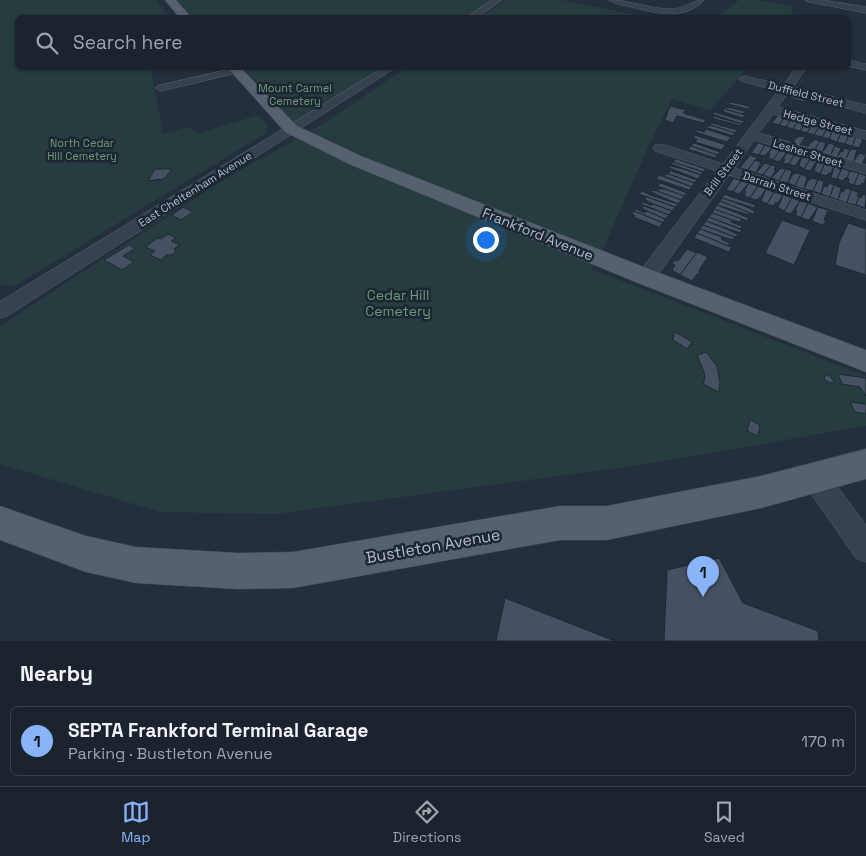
<!DOCTYPE html>
<meta charset="utf-8">
<style>
:root{--surface:#1b232e;--page:#242b36;--text:#f1f3f6;--muted:#a0a4aa;--line:#39404a;--accent:#8ab4f8}
body{margin:0;font-family:"Space Grotesk",sans-serif;background:var(--page);color:var(--text)}
.you{position:absolute;left:485px;top:239px;width:18px;height:18px;margin:-12px;border:4px solid #fff;border-radius:50%;background:#1a73e8;box-shadow:0 0 0 8px #1a73e833}
.badge{display:grid;place-items:center;width:32px;height:32px;border-radius:50%;background:var(--accent);color:#111;font-size:16px;font-weight:700}
.pin{position:absolute;translate:-50% -41px;filter:drop-shadow(0 1px 2px #0008)}
.pin::after{content:'';position:absolute;top:26px;width:18px;height:15px;background:inherit;clip-path:polygon(0 0,100% 0,50% 100%)}
.list{margin:0;padding:0;list-style:none}
h2{display:flex;justify-content:space-between;align-items:center;height:65px;margin:0;padding:0 20px;font-size:21px}
h2 small{font-size:16px;font-weight:400;color:var(--muted)}
.list li{display:grid;grid-template-columns:32px 1fr auto;gap:15px;align-items:center;box-sizing:border-box;height:70px;margin:0 10px 10px;padding:0 10px;border:1px solid var(--line);border-radius:8px}
.list b{display:block;font-size:19px;white-space:nowrap}
.list p{margin:0;font-size:16px;white-space:nowrap;color:var(--muted)}
.list em{font-size:16px;font-style:normal;color:var(--muted)}
.icon{flex:none;width:28px;height:28px;fill:none;stroke:currentColor;stroke-width:2;stroke-linecap:round;stroke-linejoin:round}
.map{position:relative;flex:none;width:866px;height:641px;overflow:hidden}
.search{position:absolute;background:var(--surface);box-shadow:0 1px 4px #0004;left:15px;right:15px;top:15px;height:55px;display:flex;align-items:center;gap:12px;box-sizing:border-box;padding:0 18px;border-radius:8px;color:var(--muted);font-size:19px}
.sheet{height:145px;background:var(--surface)}
nav{display:flex;justify-content:space-around;align-items:center;box-sizing:border-box;height:70px;border-top:1px solid var(--line);background:var(--surface);font-size:14px;color:var(--muted)}
nav a{display:grid;justify-items:center;gap:2px}
nav .on{color:var(--accent)}
.map>svg:first-child{display:block}
.green{fill:#263c3f}
.building{fill:#455162;stroke:#1f2835}
.lines{fill:none;stroke-linecap:round;stroke-linejoin:round}
.minor-casing{stroke:#565f6c;stroke-width:1}
.major-casing{stroke:#414a57;stroke-width:1}
.minor{fill:#38414e;fill-rule:evenodd}
.major{fill:#56606e;fill-rule:evenodd}
.labels{text-anchor:middle;dominant-baseline:central;stroke-width:5;stroke-linejoin:round;paint-order:stroke}
.far-park-label{font-size:11px;fill:#6b9a76;stroke:#1d2633}
.far-street-label{font-size:11px;fill:#b4bcc9;stroke:#1d2633}
.street-label{font-size:14px;fill:#b4bcc9;stroke:#1d2633}
.park-label{font-size:14px;fill:#6b9a76;stroke:#1d2633}
.near-street-label{font-size:16px;fill:#b4bcc9;stroke:#1d2633}
</style>
<div class="map">
<svg width="866" height="641" viewBox="0 0 866 641">
<rect width="100%" height="100%" fill="#242f3e"/>
<g class="green">
<polygon points="0,0 156,0 170,17 18,18 18,68 151,68 163,134 188,127 197,134 258,115 268,125 266,133 13,287 0,284"/>
<polygon points="170,0 495,0 463,18 187,17"/>
<polygon points="507,0 562,0 645,17 480,17"/>
<polygon points="739,0 757,0 791,6 794,17 716,17"/>
<polygon points="234,68 385,68 291,129"/>
<polygon points="406,68 748,68 710,110 672,99 649,145 603,249 591,269 866,376 866,426 641,465 275,514 160,512 0,464 0,326 225,179 321,125"/>
</g>
<g class="building">
<polygon points="792,95 808,98 805,102 790,98"/>
<polygon points="730,102 736,103 752,107 747,109 728,104"/>
<polygon points="670,106 686,110 683,113 706,120 703,123 677,116 673,123 665,120"/>
<polygon points="725,107 732,108 748,112 742,114 724,109"/>
<polygon points="724,109 742,114 745,115 743,118 727,113 722,111"/>
<polygon points="714,112 744,121 745,121 742,124 712,114"/>
<polygon points="778,115 785,117 779,125 772,123"/>
<polygon points="714,116 727,120 742,124 741,126 715,119 713,118"/>
<polygon points="785,117 791,119 786,127 779,125"/>
<polygon points="791,119 798,121 793,129 786,127"/>
<polygon points="798,121 805,123 800,131 793,129"/>
<polygon points="712,123 737,130 735,133 710,125"/>
<polygon points="805,123 812,125 807,133 800,131"/>
<polygon points="710,125 735,133 733,136 707,128"/>
<polygon points="812,125 819,127 814,135 807,133"/>
<polygon points="819,127 827,129 822,137 814,135"/>
<polygon points="706,129 731,137 727,142 695,132 698,130 704,132"/>
<polygon points="827,129 833,130 829,139 822,137"/>
<polygon points="833,130 841,133 837,142 829,139"/>
<polygon points="841,133 849,135 845,144 837,142"/>
<polygon points="695,135 726,145 721,150 695,142 697,139 693,138"/>
<polygon points="849,135 856,137 852,146 845,144"/>
<polygon points="800,136 805,137 799,147 792,145 796,138"/>
<polygon points="856,137 863,139 859,148 852,146"/>
<polygon points="813,139 820,141 814,151 807,149 810,143 814,141"/>
<polygon points="820,141 826,143 822,153 814,151"/>
<polygon points="694,143 720,152 717,155 691,146"/>
<polygon points="758,143 765,145 759,155 751,153"/>
<polygon points="829,143 835,145 830,156 822,153"/>
<polygon points="765,145 772,148 765,156 759,155"/>
<polygon points="691,146 717,155 715,158 688,149"/>
<polygon points="835,146 841,148 837,158 830,156"/>
<polygon points="772,148 780,150 774,160 768,158 770,154 768,154"/>
<polygon points="845,148 850,150 845,160 837,158 841,151 842,152"/>
<polygon points="851,149 857,150 853,163 845,160"/>
<polygon points="780,150 787,152 779,162 773,160"/>
<polygon points="787,152 795,154 789,164 783,163 785,159 783,159"/>
<polygon points="860,153 866,155 862,165 853,163 857,156"/>
<polygon points="795,154 802,156 795,166 789,164"/>
<polygon points="750,155 757,158 748,170 740,168"/>
<polygon points="802,156 810,159 804,169 799,166"/>
<polygon points="676,159 706,169 703,172 673,162"/>
<polygon points="810,159 817,161 810,171 804,169"/>
<polygon points="755,160 761,162 756,173 748,170"/>
<polygon points="817,161 825,163 820,174 814,171"/>
<polygon points="673,162 703,172 701,175 671,164"/>
<polygon points="765,163 771,165 763,175 756,173"/>
<polygon points="825,163 834,166 831,173 829,173 826,176 820,174"/>
<polygon points="771,165 776,166 774,170 776,170 771,178 763,175"/>
<polygon points="671,166 683,169 701,175 698,179 669,168"/>
<polygon points="834,166 842,168 837,179 831,178"/>
<polygon points="781,168 786,169 779,181 771,178"/>
<polygon points="842,168 850,171 847,178 845,178 843,181 837,179"/>
<polygon points="155,169 172,169 164,179 148,181"/>
<polygon points="786,169 792,171 788,183 779,181"/>
<polygon points="669,170 697,180 694,183 668,174 670,172 667,171"/>
<polygon points="850,171 859,173 854,185 848,183 849,179 847,178"/>
<polygon points="796,173 801,174 795,186 788,183 792,175"/>
<polygon points="859,173 866,176 864,184 862,183 860,186 854,185"/>
<polygon points="665,174 668,174 694,183 692,187 664,176"/>
<polygon points="801,174 807,177 804,189 795,186"/>
<polygon points="659,175 673,180 692,187 689,190 656,179"/>
<polygon points="734,178 741,181 733,192 726,190"/>
<polygon points="812,178 818,180 813,191 804,189 808,181"/>
<polygon points="818,180 824,181 821,194 813,191"/>
<polygon points="741,181 749,183 739,194 733,192"/>
<polygon points="661,183 687,193 684,196 657,186"/>
<polygon points="749,183 758,186 750,198 744,196 746,192 744,191"/>
<polygon points="829,183 834,185 830,197 821,194 824,186 827,187"/>
<polygon points="834,185 841,188 838,200 830,197"/>
<polygon points="758,186 766,189 761,197 756,200 750,198"/>
<polygon points="846,188 851,190 847,203 838,200 841,191 843,192"/>
<polygon points="659,189 665,189 684,196 681,200 657,191"/>
<polygon points="766,189 774,192 767,204 761,201"/>
<polygon points="653,190 657,191 681,200 678,204 651,192"/>
<polygon points="851,190 858,192 857,196 859,197 856,205 847,203"/>
<polygon points="642,191 653,196 678,204 675,207 639,194"/>
<polygon points="774,192 783,195 778,203 776,202 773,206 767,204"/>
<polygon points="725,194 729,196 756,205 754,208 722,198"/>
<polygon points="863,194 866,195 865,208 856,205 859,197 861,198"/>
<polygon points="783,195 792,198 785,211 778,208"/>
<polygon points="647,197 675,207 672,211 653,204 644,199"/>
<polygon points="722,198 742,205 755,211 754,214 750,213 720,201"/>
<polygon points="792,198 800,201 791,214 784,212"/>
<polygon points="720,201 750,213 749,215 717,205"/>
<polygon points="800,201 808,203 801,218 795,215 797,211 795,210"/>
<polygon points="643,202 651,205 653,204 672,211 669,215 641,204"/>
<polygon points="808,203 818,207 809,220 801,218"/>
<polygon points="717,205 737,213 749,218 747,221 714,209"/>
<polygon points="644,206 669,215 665,219 647,211 642,208"/>
<polygon points="183,207 193,212 181,220 172,215"/>
<polygon points="818,207 828,210 824,220 826,222 822,225 812,221"/>
<polygon points="636,209 645,213 647,211 665,219 663,223 634,211"/>
<polygon points="714,209 742,219 740,222 732,220 712,213"/>
<polygon points="634,211 663,223 659,227 633,217 635,216 632,214"/>
<polygon points="712,213 732,220 731,222 742,226 741,229 709,217"/>
<polygon points="709,217 742,230 740,233 706,221"/>
<polygon points="782,220 810,230 794,265 765,253"/>
<polygon points="706,221 727,229 739,235 735,237 703,225"/>
<polygon points="848,223 866,229 866,275 835,265 839,243"/>
<polygon points="703,225 735,237 732,240 700,229"/>
<polygon points="700,229 722,237 721,239 730,243 728,246 697,233"/>
<polygon points="697,233 728,246 732,247 729,252 694,238"/>
<polygon points="168,234 176,238 171,241 180,245 174,249 176,252 171,255 166,255 161,260 150,255 155,251 145,247 158,238 161,239"/>
<polygon points="129,245 135,248 123,256 134,262 122,270 104,260"/>
<polygon points="687,249 697,253 680,275 672,270 675,265 672,264 675,260 678,261"/>
<polygon points="697,252 708,257 699,270 700,273 697,274 692,281 680,275"/>
<polygon points="674,332 682,336 692,342 687,349 673,340"/>
<polygon points="706,352 717,366 720,383 719,392 703,384 705,378 704,372 697,355"/>
<polygon points="838,374 866,378 866,396 860,387 842,384"/>
<polygon points="825,375 829,375 834,381 833,383 828,382 824,379"/>
<polygon points="850,402 866,404 866,414 855,412"/>
<polygon points="750,420 760,425 758,436 747,431"/>
<polygon points="719,558 743,603 818,631 819,641 664,641 667,570"/>
<polygon points="505,598 615,641 496,641"/>
</g>
<g class="lines">
<defs>
<g id="minor">
<polygon points="492,0 502,0 477,18 466,18"/>
<path d="M609 0C630 0 650 9 671 9 684 9 692 0 704 0 685 21 655 13 631 7 624 5 614 4 609 0Z"/>
<polygon points="805,0 823,0 866,7 866,13 809,2"/>
<polygon points="848,60 866,64 866,70 848,66"/>
<polygon points="234,68 241,68 242,70 241,72 161,91 155,88 157,86"/>
<polygon points="383,68 395,68 7,316 0,318 0,302"/>
<polygon points="796,68 806,68 793,87 866,105 866,113 788,93 778,107 866,131 866,139 773,114 759,133 866,165 866,174 754,140 735,168 866,210 866,220 729,175 653,282 646,283 639,282 637,277 639,272 717,171 655,151 653,148 655,145 665,145 723,164 778,91 741,81 739,79 741,77 745,76 783,85"/>
<polygon points="816,466 825,470 866,525 866,562 856,558 807,488 803,479 807,470"/>
</g>
<g id="major">
<polygon points="165,0 176,0 192,18 180,18"/>
<polygon points="228,68 241,68 297,126 361,156 654,271 866,350 866,372 638,283 349,164 285,132"/>
<polygon points="866,449 866,479 761,508 607,540 560,540 293,588 238,589 136,583 86,572 0,540 0,506 86,536 136,547 238,553 293,552 560,506 607,506 761,476"/>
</g>
</defs>
<use href="#minor" class="minor-casing"/>
<use href="#major" class="major-casing"/>
<use href="#minor" class="minor"/>
<use href="#major" class="major"/>
</g>
<g class="labels">
<g class="far-park-label">
<text x="295" y="88">Mount Carmel<tspan x="295" dy="13">Cemetery</tspan></text>
<text x="82" y="143">North Cedar<tspan x="82" dy="13">Hill Cemetery</tspan></text>
</g>
<g class="far-street-label">
<text transform="translate(806 94) rotate(14)">Duffield Street</text>
<text transform="translate(818 122) rotate(15)">Hedge Street</text>
<text transform="translate(808 153) rotate(17)">Lesher Street</text>
<text transform="translate(723 172) rotate(-53)">Brill Street</text>
<text transform="translate(777 186) rotate(18)">Darrah Street</text>
<text transform="translate(195 189) rotate(-32)">East Cheltenham Avenue</text>
</g>
<g class="street-label">
<text transform="translate(538 234) rotate(22)">Frankford Avenue</text>
</g>
<g class="park-label">
<text x="398" y="295">Cedar Hill<tspan x="398" dy="16">Cemetery</tspan></text>
</g>
<g class="near-street-label">
<text transform="translate(433 546) rotate(-10)">Bustleton Avenue</text>
</g>
</g>
</svg>
<div class="you"></div>
<div class="pin badge" style="left:703px;top:597px">1</div>
<div class="search"><svg class="icon" aria-label="search" viewBox="0 0 24 24"><circle cx="10" cy="10" r="6"/><path d="M15 15l6 6"/></svg>Search here</div>
</div>
<section class="sheet">
<h2>Nearby<small></small></h2>
<ul class="list">
<li><span class="badge">1</span><div><b>SEPTA Frankford Terminal Garage</b><p>Parking · Bustleton Avenue</p></div><em>170 m</em></li>
</ul>
</section>
<nav>
<a class="on"><svg class="icon" aria-label="map" viewBox="0 0 24 24"><path d="M3 6l6-2 6 2 6-2v14l-6 2-6-2-6 2zM9 4v14M15 6v14"/></svg>Map</a>
<a><svg class="icon" aria-label="directions" viewBox="0 0 24 24"><path d="M12 3l9 9-9 9-9-9zM9 14v-3h6M13 9l2 2-2 2"/></svg>Directions</a>
<a><svg class="icon" aria-label="saved" viewBox="0 0 24 24"><path d="M7 4h10v16l-5-4-5 4z"/></svg>Saved</a>
</nav>
